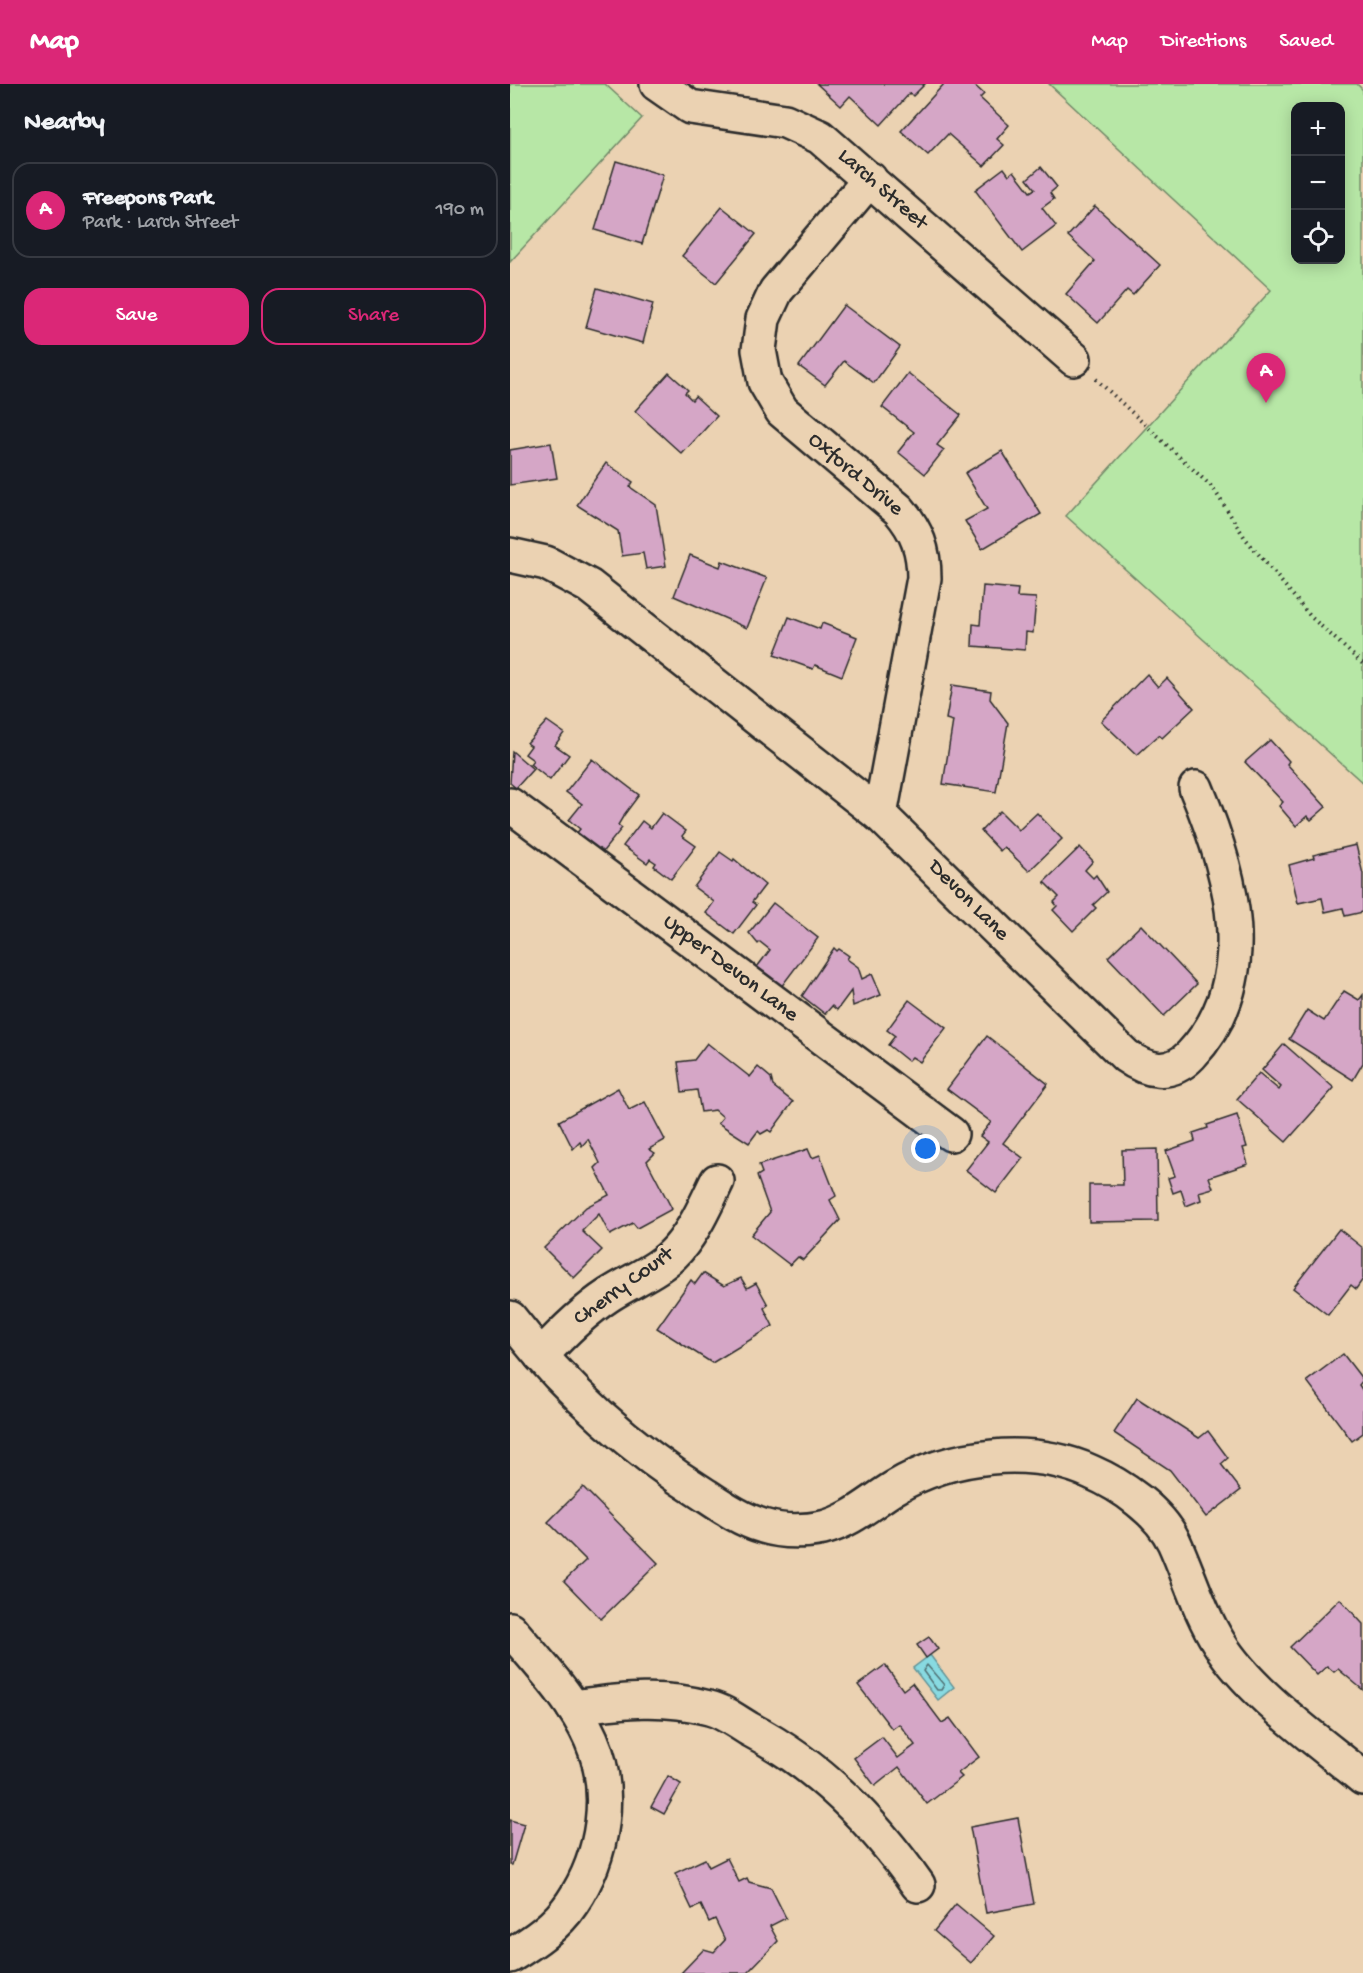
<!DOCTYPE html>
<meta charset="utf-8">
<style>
:root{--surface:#171b24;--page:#20242c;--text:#f1f3f6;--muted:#9ea1a6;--line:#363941;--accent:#db2777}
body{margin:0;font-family:"Gochi Hand",sans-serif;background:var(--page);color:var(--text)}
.controls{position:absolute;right:18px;top:18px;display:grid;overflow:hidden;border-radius:12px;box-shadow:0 3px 15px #0003}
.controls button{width:54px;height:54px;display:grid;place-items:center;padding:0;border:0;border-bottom:2px solid var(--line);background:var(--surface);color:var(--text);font:30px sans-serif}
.you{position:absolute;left:416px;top:1065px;width:21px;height:21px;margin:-15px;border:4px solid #fff;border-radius:50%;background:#1a73e8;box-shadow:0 0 0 9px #1a73e833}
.badge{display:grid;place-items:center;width:39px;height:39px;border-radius:50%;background:var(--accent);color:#fff;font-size:20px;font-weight:700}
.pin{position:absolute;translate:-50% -50px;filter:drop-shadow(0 2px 3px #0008)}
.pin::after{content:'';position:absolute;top:32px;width:21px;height:18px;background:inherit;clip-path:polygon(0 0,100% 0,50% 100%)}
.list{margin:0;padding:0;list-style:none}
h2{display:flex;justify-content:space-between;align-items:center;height:78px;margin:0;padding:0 24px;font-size:26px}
h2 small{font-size:20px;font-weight:400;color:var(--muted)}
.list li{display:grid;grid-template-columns:39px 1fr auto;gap:18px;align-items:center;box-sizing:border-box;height:96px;margin:0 12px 12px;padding:0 12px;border:2px solid var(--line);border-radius:18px}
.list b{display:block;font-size:22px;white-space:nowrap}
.list p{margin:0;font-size:20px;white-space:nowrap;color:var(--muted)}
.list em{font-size:20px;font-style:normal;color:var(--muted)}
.actions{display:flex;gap:12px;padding:18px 24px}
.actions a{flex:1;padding:14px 0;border:2px solid var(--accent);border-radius:18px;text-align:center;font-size:21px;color:var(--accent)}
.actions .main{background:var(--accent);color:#fff}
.icon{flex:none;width:33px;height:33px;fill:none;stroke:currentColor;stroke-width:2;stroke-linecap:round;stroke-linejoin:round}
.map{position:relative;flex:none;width:853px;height:1889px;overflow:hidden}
header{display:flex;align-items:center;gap:36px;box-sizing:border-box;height:84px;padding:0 30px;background:var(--accent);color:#fff}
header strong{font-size:28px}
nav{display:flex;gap:33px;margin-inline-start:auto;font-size:21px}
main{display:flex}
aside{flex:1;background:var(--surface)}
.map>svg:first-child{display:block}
.green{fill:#b7e7a6;stroke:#718968;stroke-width:1.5;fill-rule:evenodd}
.water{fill:#88dae1;stroke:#639498;stroke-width:1.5}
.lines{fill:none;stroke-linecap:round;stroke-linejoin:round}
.shore{stroke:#507174;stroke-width:1.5}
.building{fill:#d5a6c6;stroke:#2b2b2b;stroke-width:1.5}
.minor-casing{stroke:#2b2b2b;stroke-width:38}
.path{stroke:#2b2b2b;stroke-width:4;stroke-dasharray:1.5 4.5;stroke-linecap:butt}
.minor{stroke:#ebd2b2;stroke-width:33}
.labels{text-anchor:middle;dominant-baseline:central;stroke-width:6;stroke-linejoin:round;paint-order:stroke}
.street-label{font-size:22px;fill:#2b2b2b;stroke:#ebd2b2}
</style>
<header>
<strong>Map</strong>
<nav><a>Map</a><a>Directions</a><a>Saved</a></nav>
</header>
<main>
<aside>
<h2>Nearby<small></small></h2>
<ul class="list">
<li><span class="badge">A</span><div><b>Freepons Park</b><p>Park · Larch Street</p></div><em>190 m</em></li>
</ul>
<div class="actions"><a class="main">Save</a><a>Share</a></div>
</aside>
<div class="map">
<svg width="853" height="1889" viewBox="0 0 853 1889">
<rect width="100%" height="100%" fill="#ebd2b2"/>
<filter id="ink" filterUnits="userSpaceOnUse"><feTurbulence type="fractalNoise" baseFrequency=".0167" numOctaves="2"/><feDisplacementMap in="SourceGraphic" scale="12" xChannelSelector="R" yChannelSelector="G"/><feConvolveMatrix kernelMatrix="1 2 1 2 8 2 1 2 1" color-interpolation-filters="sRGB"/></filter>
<g filter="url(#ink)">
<g class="green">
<polygon points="0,0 95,0 132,34 0,178"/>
<path d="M539 0H847L853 6V699L556 432 761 206ZM830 22V176H786V22Z"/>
</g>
<polygon class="water" points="420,1571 444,1603 428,1616 403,1584"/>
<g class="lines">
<polygon class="shore" points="417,1581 434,1601 431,1606 427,1606 413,1587"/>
</g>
<g class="building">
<polygon points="307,0 415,0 403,12 400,9 371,41 340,12 331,22"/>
<polygon points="434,0 463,0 474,10 470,14 499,41 487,55 494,61 474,82 438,50 418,71 391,47"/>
<polygon points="106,77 153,91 132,160 85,146"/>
<polygon points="531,83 547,103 540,109 544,115 532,124 546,142 512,168 465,106 494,84 499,91 504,87 520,108 525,105 517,95"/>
<polygon points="585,122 650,181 623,211 617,206 588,239 556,210 585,177 558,152"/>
<polygon points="212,123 246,150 206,199 172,172"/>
<polygon points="87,204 143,220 133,259 76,243"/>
<polygon points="334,221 390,263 364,299 334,277 315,301 289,282"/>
<polygon points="159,289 178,306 175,309 182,316 185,312 207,332 172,370 125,327"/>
<polygon points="398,289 451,331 427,361 434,366 415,390 388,368 404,348 372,323"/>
<polygon points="41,359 47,394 0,401 0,366"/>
<polygon points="492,367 531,430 472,465 455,437 477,425 455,389"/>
<polygon points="96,379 123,398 120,403 146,421 156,482 136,485 133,469 112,472 108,447 67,421"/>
<polygon points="180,471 210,483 212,477 257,494 237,544 164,512"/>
<polygon points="473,502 508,505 507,513 526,514 523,549 516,548 515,566 462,562 463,540 470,541"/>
<polygon points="279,533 310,545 312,539 347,553 332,592 305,581 303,585 264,571"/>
<polygon points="637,590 648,603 657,594 684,624 652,654 649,651 627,671 591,637"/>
<polygon points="442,601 481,607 480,615 498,639 486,708 433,700 443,637 436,635"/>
<polygon points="37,637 54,649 45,661 59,671 40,696 20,680 23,676 15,670 21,662 17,659"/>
<polygon points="760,656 779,677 777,680 816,723 801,736 797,732 786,742 769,722 773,718 735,678"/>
<polygon points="2,667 23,685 6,704 0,699"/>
<polygon points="82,675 129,711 114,731 108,741 112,744 90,771 65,751 70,745 59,736 72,720 56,708"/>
<polygon points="490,727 509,746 527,729 552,755 519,787 494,763 490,767 471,747"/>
<polygon points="152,729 176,747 172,752 186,762 161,795 144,782 146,779 140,775 137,779 113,762 132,737 141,744"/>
<polygon points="846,761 853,790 853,828 835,832 833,824 815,828 812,814 788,819 779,781 804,774 803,771"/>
<polygon points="570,763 583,777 575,786 583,794 586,791 597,808 583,821 586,824 563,847 543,826 547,822 544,818 549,813 534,798"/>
<polygon points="210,768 223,777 224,775 255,801 242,818 246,821 224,850 196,829 204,818 184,803"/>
<polygon points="263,819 308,854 271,903 247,883 260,866 250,858 248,860 239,849"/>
<polygon points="631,841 687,900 654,932 598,873"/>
<polygon points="324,864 327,867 329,865 339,872 337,875 348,883 352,895 362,890 371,911 343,922 341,907 327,926 322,922 315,930 292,912"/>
<polygon points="834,907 849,916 853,911 853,979 843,996 779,955 797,926 814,937"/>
<polygon points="399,916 436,944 410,978 402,973 398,977 378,961 385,952 377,946"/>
<polygon points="477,952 538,1000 493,1059 513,1074 486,1109 456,1086 478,1058 470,1052 481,1038 437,1005"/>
<polygon points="197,959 240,993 248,983 261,994 263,1002 283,1018 261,1048 258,1046 251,1050 248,1047 239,1059 208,1039 213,1033 205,1026 191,1028 187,1006 172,1008 168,978 184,976"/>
<polygon points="774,960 824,1004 776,1058 727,1015 749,989 769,1006 771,1003 752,986"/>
<polygon points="108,1004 119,1026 135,1018 155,1056 139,1065 145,1069 137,1077 162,1125 127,1144 123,1139 100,1151 89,1130 72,1147 92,1166 64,1194 34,1164 76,1123 99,1111 85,1084 90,1079 78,1055 72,1062 70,1058 63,1065 49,1037"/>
<polygon points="727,1031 737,1063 733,1064 738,1080 699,1093 703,1104 689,1108 691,1116 676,1122 671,1106 663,1109 658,1094 665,1092 656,1067 685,1057 683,1049 698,1044 697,1041"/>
<polygon points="298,1065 302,1074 310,1071 326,1112 320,1116 330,1136 293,1176 288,1173 280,1181 241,1151 260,1128 247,1092 252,1089 249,1081"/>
<polygon points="647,1065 648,1137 579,1138 579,1101 613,1101 612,1066"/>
<polygon points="829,1145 853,1164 853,1195 846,1205 841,1201 818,1231 783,1204"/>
<polygon points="193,1189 214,1202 231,1194 237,1204 246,1199 258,1221 254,1224 263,1242 202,1279 147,1244 181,1196 185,1200"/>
<polygon points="833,1270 853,1296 849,1301 853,1307 853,1349 842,1357 797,1297"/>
<polygon points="627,1314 689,1354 698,1347 718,1374 711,1380 731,1406 696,1433 660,1386 604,1349"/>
<polygon points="73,1403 148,1479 91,1535 54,1497 76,1476 38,1438"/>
<polygon points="830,1515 853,1540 853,1606 828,1585 824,1588 817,1582 807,1591 780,1563"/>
<polygon points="419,1553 428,1565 416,1574 407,1561"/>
<polygon points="375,1581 393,1606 402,1599 432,1639 440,1634 469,1673 448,1689 452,1693 417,1720 389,1683 365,1702 344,1674 372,1653 388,1674 405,1661 389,1640 382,1645 348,1601"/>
<polygon points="158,1692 171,1700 154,1730 141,1723"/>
<polygon points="508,1734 524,1820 476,1829 460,1743"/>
<polygon points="0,1736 14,1740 2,1781 0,1781"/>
<polygon points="217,1774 229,1798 237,1794 239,1798 261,1804 276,1834 260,1842 268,1857 237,1889 171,1889 194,1865 204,1868 215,1856 205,1835 199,1838 191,1821 182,1825 165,1789 195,1775 199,1783"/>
<polygon points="446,1820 484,1852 461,1879 424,1847"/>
</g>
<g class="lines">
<defs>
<g id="minor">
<polyline points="147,0 180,23 275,37 310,53 564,275"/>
<path d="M360 95 266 207 253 235 249 266 255 298 272 327 389 426C407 447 414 466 414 494L370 731"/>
<path d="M0 471 36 479 79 502 370 731 616 972C637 987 660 993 681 971 752 895 722 790 686 704"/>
<polyline points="0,721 441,1050"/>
<path d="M0 1234C54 1304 120 1364 195 1411 213 1423 232 1436 253 1442 272 1448 293 1448 313 1444 341 1437 361 1418 384 1404 440 1370 521 1361 581 1388 611 1401 649 1427 664 1458 679 1491 689 1527 709 1559 740 1609 807 1656 853 1694"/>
<path d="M31 1272C52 1249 73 1228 99 1211 123 1195 149 1187 168 1165 185 1145 196 1120 207 1097"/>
<path d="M0 1545C28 1579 63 1614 81 1655 104 1707 94 1772 62 1819 47 1842 23 1858 0 1872"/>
<path d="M63 1623C110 1617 151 1611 199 1624 213 1627 227 1638 239 1645 310 1682 362 1736 408 1801"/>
</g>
</defs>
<use href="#minor" class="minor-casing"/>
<polyline class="path" points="586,295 703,404 735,454 801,533 853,580"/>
<use href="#minor" class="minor"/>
</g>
</g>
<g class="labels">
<g class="street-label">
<text transform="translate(372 106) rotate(41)">Larch Street</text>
<text transform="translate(345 391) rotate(40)">Oxford Drive</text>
<text transform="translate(458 817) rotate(45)">Devon Lane</text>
<text transform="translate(220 885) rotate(37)">Upper Devon Lane</text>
<text transform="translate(114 1203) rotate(-36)">Cherry Court</text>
</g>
</g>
</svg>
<div class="controls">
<button>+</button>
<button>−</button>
<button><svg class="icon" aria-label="locate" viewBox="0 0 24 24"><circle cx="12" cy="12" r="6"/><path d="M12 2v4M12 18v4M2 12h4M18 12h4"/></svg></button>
</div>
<div class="you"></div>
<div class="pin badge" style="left:756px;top:319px">A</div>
</div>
</main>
